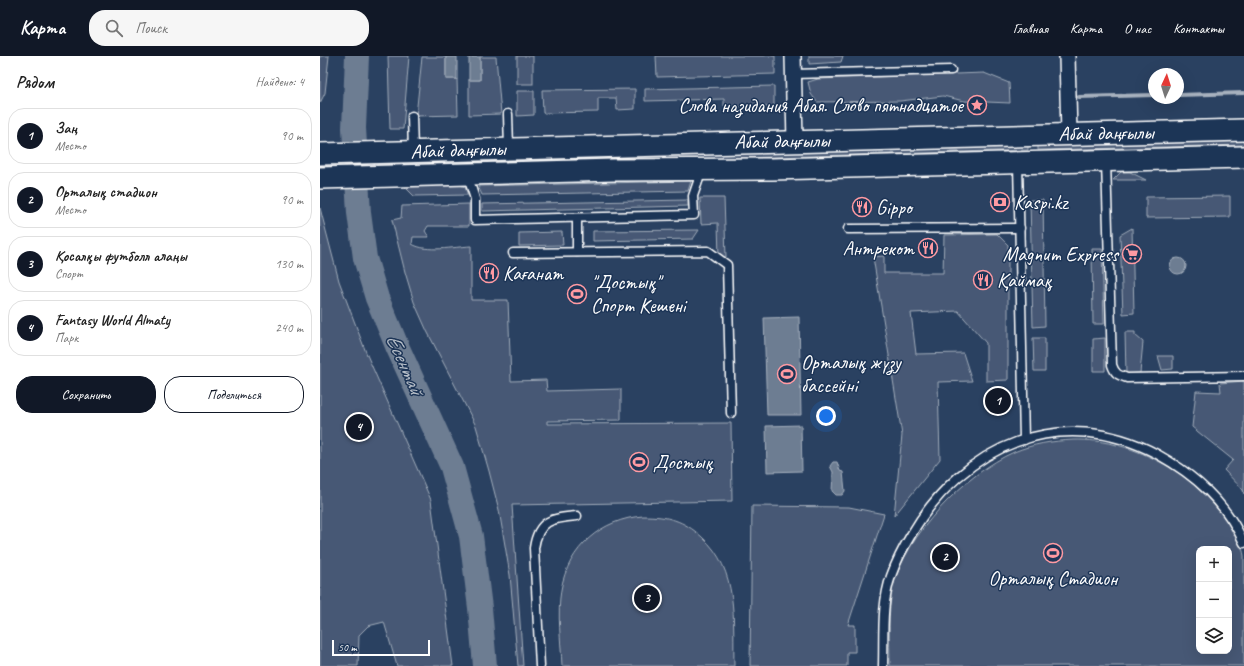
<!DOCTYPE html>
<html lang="ru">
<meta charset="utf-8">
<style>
:root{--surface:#fff;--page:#f6f6f6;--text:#222;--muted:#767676;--line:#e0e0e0;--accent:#111827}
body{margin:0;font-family:Caveat,sans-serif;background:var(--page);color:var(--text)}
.controls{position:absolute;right:12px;bottom:12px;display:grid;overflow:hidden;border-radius:8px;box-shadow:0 4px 16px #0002}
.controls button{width:36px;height:36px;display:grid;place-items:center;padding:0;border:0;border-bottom:1px solid var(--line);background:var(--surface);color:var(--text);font:20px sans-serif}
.compass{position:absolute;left:828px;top:12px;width:36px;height:36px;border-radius:50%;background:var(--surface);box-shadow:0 4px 16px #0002;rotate:4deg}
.scale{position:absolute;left:12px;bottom:10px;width:98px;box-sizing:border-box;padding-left:4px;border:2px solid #fff;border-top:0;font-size:11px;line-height:14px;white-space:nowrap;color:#fff;-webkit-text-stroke:3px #1d3557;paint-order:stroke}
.you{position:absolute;left:506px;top:360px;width:14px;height:14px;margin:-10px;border:3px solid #fff;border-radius:50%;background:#1a73e8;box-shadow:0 0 0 6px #1a73e833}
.badge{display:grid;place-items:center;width:26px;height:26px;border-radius:50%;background:var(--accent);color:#fff;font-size:13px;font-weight:700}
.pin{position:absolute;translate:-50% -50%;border:2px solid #fff;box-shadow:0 1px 4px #0006}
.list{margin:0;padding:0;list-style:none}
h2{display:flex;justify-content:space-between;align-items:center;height:52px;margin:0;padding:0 16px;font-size:17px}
h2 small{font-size:13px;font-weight:400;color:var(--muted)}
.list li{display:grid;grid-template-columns:26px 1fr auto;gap:12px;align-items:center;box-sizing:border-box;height:56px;margin:0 8px 8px;padding:0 8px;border:1px solid var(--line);border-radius:16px}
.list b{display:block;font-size:15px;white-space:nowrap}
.list p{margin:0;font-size:13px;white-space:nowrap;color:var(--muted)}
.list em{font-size:13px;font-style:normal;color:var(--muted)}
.actions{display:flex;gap:8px;padding:12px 16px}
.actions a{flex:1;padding:9px 0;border:1px solid var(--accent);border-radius:16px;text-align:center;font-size:14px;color:var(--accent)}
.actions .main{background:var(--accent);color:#fff}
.icon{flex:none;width:22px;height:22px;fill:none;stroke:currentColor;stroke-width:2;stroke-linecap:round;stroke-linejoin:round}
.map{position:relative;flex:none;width:924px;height:610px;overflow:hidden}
header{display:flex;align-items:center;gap:24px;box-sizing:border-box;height:56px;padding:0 20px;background:var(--accent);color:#fff}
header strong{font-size:19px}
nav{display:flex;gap:22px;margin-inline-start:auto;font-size:14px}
.search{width:280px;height:36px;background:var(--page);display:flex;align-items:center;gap:10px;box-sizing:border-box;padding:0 14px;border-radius:16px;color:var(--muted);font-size:15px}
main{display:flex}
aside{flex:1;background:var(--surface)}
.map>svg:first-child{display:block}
.green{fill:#465975;stroke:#a2acba;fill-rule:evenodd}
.water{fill:#6d7d92;stroke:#a7b1be}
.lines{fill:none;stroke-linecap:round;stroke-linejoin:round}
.stream{stroke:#a7b1be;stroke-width:4}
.river{stroke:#6d7d92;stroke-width:24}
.lane-casing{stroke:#fff;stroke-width:11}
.street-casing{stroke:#fff;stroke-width:18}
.secondary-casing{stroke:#fff;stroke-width:24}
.lane{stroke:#1d3557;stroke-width:8}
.street{stroke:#1d3557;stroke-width:15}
.secondary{stroke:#1d3557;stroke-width:21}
.labels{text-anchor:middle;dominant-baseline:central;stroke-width:3;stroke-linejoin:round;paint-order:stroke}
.poi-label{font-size:20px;fill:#fff;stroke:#1d3557;text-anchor:start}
.street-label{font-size:20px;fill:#fff;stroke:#1d3557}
.water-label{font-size:21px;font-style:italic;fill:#b6bec8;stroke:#1d3557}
</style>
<header>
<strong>Карта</strong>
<div class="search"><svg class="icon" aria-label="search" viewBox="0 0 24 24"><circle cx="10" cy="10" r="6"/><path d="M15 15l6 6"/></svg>Поиск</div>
<nav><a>Главная</a><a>Карта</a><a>О нас</a><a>Контакты</a></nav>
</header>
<main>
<aside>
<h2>Рядом<small>Найдено: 4</small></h2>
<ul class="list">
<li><span class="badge">1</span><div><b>Заң</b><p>Место</p></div><em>90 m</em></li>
<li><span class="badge">2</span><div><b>Орталық стадион</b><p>Место</p></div><em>90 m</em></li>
<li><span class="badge">3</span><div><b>Қосалқы футболл алаңы</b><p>Спорт</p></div><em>130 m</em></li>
<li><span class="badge">4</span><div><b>Fantasy World Almaty</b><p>Парк</p></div><em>240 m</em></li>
</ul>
<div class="actions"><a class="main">Сохранить</a><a>Поделиться</a></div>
</aside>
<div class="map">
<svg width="924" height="610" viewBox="0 0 924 610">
<rect width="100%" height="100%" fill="#2a4161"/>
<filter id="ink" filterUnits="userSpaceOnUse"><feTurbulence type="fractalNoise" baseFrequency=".025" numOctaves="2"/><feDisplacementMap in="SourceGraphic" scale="8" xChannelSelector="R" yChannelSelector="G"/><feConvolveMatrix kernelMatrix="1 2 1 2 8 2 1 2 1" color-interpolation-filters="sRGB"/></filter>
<g filter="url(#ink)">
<g class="green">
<polygon points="0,0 9,0 5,37 0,47"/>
<polygon points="68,0 89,0 83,73 70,73"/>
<rect x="197" y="0" width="16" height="28"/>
<polygon points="336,0 455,0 455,18 337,21"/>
<polygon points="489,0 523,0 521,6 489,8"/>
<polygon points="102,1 126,1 126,23 137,23 138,59 96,60"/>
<polygon points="160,1 176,1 181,58 149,59 149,24 160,24"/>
<polygon points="664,17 689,27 690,47 644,45 623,40 580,45 497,46 491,38 488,26 498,23"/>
<polygon points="454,30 454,51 404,50 404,43 325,45 325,33"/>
<polygon points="315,33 315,53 297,54 296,42 278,42 278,56 223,57 222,34"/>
<polygon points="197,35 214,35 214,59 197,60"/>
<polygon points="924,85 924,89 718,94 718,90"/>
<polygon points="708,90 708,94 161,109 158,103"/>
<polygon points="801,116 810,116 826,124 793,124"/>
<polygon points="371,125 368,135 162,139 158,130"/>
<polygon points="140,129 145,131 148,139 94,140 84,130"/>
<polygon points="910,140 910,161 826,162 826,141"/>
<polygon points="380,142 404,142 406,201 399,202 398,167 381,168"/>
<polygon points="368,144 368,150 162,155 162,148"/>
<polygon points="710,144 723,144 725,270 713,271"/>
<path d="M149 148V170H108L105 175 109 181H93L92 188C107 197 133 191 151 190V244H188L191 325 226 324 227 335 301 333V364L227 365V368L411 367 412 445 192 449 203 610H198L190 519 179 454 169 415 156 370 107 275 94 246 85 216 72 164 81 162 82 150Z"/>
<polygon points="0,152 19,225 47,299 111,444 133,610 77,610 64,566 48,570 39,579 38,610 0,610"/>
<polygon points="812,172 814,257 803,258 800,179"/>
<polygon points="379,174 373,183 273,185 273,175"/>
<polygon points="242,176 243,189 199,190 199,177"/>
<polygon points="677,178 688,189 688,324 666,325 666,287 638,255 591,257 596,298 643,297 652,325 618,326 620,403 574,460 582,379 553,201 564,200 564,217 623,217 624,179"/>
<polygon points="772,193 782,193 784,268 773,268"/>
<polygon points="805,276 815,276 815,279 823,286 820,317 806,318"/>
<polygon points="713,282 725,282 725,315 714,315"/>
<polygon points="785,282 785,315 773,315 773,283"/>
<polygon points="838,300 853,300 853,313 842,314"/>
<polygon points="924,325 924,438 923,434 904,414 913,404 872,371 876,335 901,336 900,327"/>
<path d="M753 384C815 382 882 421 913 475 917 483 923 491 924 500 924 511 924 523 924 534 924 559 924 585 924 610H570C570 584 567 556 573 531 585 480 646 417 694 396 713 388 732 385 753 384ZM879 493H909V595H879Z"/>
<polygon points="432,450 529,451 564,458 528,569 535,569 535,596 527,596 527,610 430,610"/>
<path d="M323 460C348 460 363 464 382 481 419 514 413 564 414 610H242C241 585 237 558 241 534 248 491 282 463 323 460Z"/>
</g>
<g class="water">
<rect x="126" y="1" width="11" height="22"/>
<rect x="149" y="1" width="11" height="23"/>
<circle cx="858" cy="210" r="8"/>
<polygon points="479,261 481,359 447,359 444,262"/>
<polygon points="481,369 482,415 447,416 446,370"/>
<polygon points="513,406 517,406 520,415 523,416 525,435 522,439 516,439 512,435 513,416 510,410"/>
</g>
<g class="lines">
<g class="stream">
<polyline points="858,39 924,37"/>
<polyline points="759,41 834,39"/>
</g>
<polyline class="river" points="37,0 34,72 39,157 45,202 57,242 77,290 132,411 151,480 160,552 165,610"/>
<defs>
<g id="lane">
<polyline points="473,18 631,14"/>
<polyline points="188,58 189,92"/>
<polyline points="92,60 93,95"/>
<path d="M786 105 792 309C795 318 798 319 807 322L924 320"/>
<polyline points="698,107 704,384"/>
<polyline points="147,118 155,143 155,164 374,159 373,140 382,114"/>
<polyline points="528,173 700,172"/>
<polyline points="257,196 257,162"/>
<polyline points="193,197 388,195 407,209 411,357"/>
<path d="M220 610 214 492C218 464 232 462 257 460"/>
<path d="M563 610C564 580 561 548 571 520 576 506 583 492 591 479 643 389 741 347 837 398 875 419 906 446 924 487"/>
</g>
<g id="street">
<polyline points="473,0 475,85"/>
<polyline points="747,0 749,78"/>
</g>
<g id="secondary">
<polyline points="0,98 924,74"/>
<polyline points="0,122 294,114 452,113 924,101"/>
</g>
</defs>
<use href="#lane" class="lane-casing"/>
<use href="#street" class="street-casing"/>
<use href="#secondary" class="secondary-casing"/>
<use href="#lane" class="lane"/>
<use href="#street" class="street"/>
<use href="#secondary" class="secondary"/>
</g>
</g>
<defs>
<symbol id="sight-ring" viewBox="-11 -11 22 22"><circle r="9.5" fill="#1d3557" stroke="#ff9aa2" stroke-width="1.5"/><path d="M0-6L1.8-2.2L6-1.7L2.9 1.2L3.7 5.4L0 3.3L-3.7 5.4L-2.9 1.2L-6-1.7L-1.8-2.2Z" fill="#ff9aa2"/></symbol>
<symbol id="bank-ring" viewBox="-11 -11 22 22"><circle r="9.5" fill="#1d3557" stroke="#ff9aa2" stroke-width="1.5"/><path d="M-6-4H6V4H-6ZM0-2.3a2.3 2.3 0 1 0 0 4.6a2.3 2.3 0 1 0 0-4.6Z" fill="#ff9aa2"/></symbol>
<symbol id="restaurant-ring" viewBox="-11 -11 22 22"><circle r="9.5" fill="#1d3557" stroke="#ff9aa2" stroke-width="1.5"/><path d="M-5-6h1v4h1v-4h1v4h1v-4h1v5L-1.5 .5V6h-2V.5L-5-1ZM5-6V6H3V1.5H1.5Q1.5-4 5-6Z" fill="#ff9aa2"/></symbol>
<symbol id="supermarket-ring" viewBox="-11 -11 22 22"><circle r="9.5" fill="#1d3557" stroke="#ff9aa2" stroke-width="1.5"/><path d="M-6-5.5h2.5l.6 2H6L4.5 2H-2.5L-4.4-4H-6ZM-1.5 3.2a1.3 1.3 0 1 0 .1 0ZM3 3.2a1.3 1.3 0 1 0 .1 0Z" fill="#ff9aa2"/></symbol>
<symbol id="stadium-ring" viewBox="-11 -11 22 22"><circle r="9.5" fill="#1d3557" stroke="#ff9aa2" stroke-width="1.5"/><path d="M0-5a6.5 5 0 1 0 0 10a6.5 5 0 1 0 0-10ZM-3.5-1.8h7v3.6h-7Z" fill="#ff9aa2"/></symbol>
</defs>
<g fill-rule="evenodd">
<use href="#sight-ring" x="646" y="38" width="22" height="22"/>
<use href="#bank-ring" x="669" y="135" width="22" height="22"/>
<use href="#restaurant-ring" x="531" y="140" width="22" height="22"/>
<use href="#restaurant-ring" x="597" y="181" width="22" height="22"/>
<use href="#supermarket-ring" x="801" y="187" width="22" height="22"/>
<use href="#restaurant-ring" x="158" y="206" width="22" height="22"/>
<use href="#restaurant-ring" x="652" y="213" width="22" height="22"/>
<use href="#stadium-ring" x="246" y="227" width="22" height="22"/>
<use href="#stadium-ring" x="456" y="307" width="22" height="22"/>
<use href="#stadium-ring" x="308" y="395" width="22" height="22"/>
<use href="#stadium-ring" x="722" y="486" width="22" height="22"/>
</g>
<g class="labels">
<g class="poi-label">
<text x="643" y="49" text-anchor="end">Слова назидания Абая. Слово пятнадцатое</text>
<text x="694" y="146">Kaspi.kz</text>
<text x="556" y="151">Gippo</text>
<text x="594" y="192" text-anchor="end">Антрекот</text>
<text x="798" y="198" text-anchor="end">Magnum Express</text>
<text x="183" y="217">Кағанат</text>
<text x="677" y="224">Қаймақ</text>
<text x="271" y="226">"Достық"<tspan x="271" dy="23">Спорт Кешені</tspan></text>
<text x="481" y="306">Орталық жүзу<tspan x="481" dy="23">бассейні</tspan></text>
<text x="333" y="406">Достық</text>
<text x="733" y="522" text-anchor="middle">Орталық Стадион</text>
</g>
<g class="street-label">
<text transform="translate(786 77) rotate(-1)">Абай даңғылы</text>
<text transform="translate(462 85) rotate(-1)">Абай даңғылы</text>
<text transform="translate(138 94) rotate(-2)">Абай даңғылы</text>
</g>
<g class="water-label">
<text transform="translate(85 308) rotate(66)">Есентай</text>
</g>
</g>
</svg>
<div class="controls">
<button>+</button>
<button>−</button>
<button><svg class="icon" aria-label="layers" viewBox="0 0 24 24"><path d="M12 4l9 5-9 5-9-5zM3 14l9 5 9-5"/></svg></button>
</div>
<svg class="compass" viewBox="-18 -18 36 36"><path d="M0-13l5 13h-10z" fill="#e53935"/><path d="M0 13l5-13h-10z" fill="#767676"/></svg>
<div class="scale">50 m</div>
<div class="you"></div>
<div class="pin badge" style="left:678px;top:345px">1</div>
<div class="pin badge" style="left:625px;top:501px">2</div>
<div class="pin badge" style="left:327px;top:542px">3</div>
<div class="pin badge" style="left:39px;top:371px">4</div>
</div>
</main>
